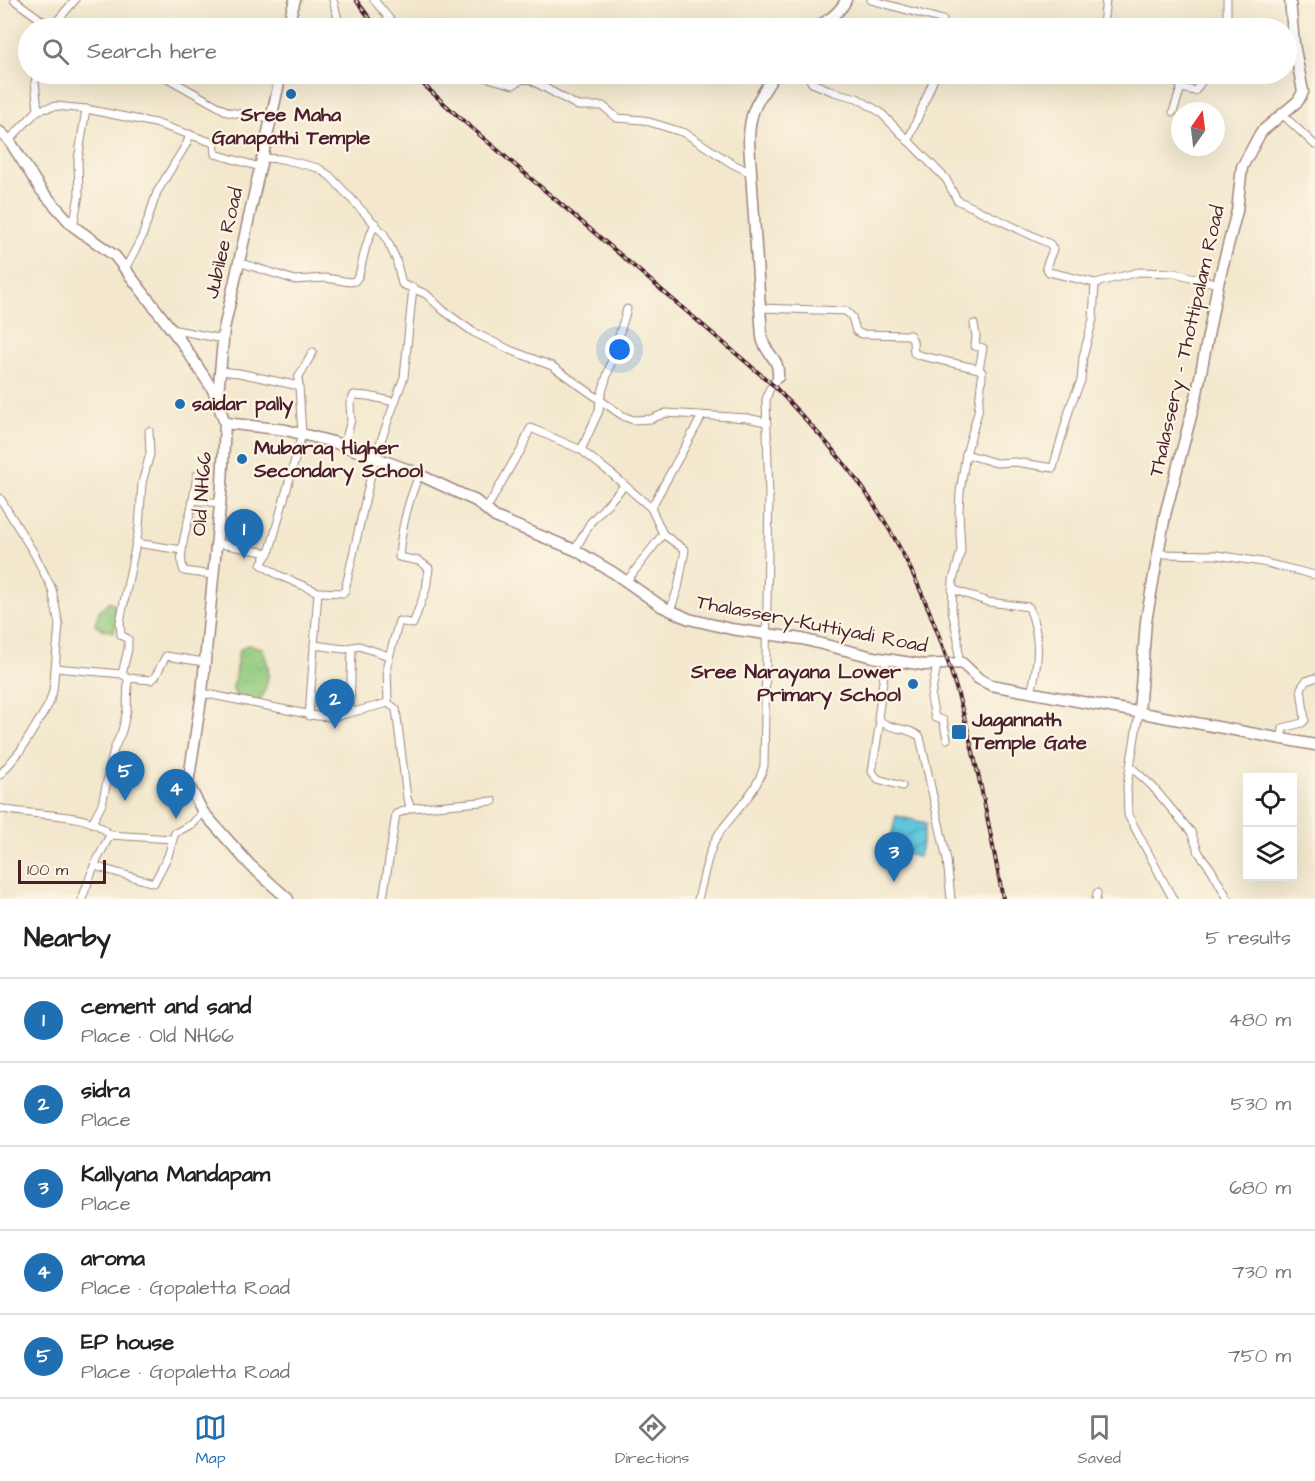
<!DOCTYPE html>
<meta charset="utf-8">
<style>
:root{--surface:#fff;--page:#f6f6f6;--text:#222;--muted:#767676;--line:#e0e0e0;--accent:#1f6fb2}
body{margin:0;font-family:"Architects Daughter",sans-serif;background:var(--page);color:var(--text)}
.controls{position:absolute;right:18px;bottom:18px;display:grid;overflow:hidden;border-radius:0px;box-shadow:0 6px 24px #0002}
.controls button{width:54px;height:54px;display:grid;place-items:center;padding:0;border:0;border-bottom:2px solid var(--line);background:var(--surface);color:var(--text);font:30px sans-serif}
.compass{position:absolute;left:1171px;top:102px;width:54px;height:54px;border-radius:50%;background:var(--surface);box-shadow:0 6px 24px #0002;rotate:14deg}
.scale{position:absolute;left:18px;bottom:15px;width:88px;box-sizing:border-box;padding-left:6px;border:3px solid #4a1f2b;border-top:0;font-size:16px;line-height:21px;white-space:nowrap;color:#4a1f2b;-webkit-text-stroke:4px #fcf5e5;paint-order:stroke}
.you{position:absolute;left:620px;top:350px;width:21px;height:21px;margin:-15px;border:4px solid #fff;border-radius:50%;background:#1a73e8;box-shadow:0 0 0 9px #1a73e833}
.badge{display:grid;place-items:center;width:39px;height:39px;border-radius:50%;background:var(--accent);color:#fff;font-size:20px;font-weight:700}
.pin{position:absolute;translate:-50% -50px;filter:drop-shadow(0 2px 3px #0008)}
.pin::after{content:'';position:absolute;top:32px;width:21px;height:18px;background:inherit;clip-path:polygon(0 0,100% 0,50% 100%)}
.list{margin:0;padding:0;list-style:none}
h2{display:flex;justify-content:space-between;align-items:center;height:78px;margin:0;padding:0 24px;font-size:26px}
h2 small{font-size:20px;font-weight:400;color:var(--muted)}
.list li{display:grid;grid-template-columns:39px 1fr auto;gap:18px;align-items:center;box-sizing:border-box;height:84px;padding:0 24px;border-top:2px solid var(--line)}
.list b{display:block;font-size:22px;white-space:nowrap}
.list p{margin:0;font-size:20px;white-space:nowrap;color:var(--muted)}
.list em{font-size:20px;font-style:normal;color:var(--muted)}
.icon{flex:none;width:33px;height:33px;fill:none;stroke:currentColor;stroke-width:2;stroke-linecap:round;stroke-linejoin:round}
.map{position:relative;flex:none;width:1315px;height:899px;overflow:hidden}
.search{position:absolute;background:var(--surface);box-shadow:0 6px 24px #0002;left:18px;right:18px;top:18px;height:66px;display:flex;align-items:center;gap:15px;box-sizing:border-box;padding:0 21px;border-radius:33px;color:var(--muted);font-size:22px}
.sheet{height:498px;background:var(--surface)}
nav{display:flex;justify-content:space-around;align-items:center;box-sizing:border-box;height:84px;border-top:2px solid var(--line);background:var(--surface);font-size:16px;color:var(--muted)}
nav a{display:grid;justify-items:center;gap:3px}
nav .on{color:var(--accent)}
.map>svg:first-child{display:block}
.park{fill:url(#park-crowns);stroke:#6e7554;stroke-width:1.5}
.water{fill:url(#water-waves);stroke:#567284;stroke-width:1.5}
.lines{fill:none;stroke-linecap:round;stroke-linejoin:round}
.street-casing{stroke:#9e847c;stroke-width:9}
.secondary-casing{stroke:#9e847c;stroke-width:13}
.primary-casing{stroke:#9e847c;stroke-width:13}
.street{stroke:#fff;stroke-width:7}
.secondary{stroke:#fff;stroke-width:10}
.primary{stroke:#fff;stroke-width:10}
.rail-casing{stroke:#4a1f2b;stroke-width:4}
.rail{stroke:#fcf5e5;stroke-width:1.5;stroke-dasharray:4.5;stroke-linecap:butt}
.poi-dot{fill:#1f6fb2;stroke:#fcf5e5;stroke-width:2}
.labels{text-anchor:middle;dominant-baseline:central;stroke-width:4.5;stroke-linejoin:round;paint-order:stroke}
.poi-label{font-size:20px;font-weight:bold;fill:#4a1f2b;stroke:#fcf5e5;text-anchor:start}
.street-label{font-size:20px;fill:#4a1f2b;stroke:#fcf5e5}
</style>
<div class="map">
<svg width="1315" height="899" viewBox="0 0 1315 899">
<defs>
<pattern id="park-crowns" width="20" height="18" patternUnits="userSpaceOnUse" patternTransform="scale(1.5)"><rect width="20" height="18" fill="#93cb7e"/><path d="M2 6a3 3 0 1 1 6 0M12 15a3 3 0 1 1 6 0" fill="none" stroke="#80ae6d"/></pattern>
<pattern id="water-waves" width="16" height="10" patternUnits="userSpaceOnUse" patternTransform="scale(1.5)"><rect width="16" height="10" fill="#61c6de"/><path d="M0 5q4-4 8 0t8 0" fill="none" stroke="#52a0b4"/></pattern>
</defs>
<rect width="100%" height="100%" fill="#fcf5e5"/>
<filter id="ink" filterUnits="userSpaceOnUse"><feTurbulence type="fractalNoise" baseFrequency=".0167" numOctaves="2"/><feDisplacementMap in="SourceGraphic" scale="12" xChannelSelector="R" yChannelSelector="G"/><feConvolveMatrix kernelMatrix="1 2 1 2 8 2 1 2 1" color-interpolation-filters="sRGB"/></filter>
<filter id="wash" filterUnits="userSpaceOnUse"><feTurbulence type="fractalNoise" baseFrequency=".008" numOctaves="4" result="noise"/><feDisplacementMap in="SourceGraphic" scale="24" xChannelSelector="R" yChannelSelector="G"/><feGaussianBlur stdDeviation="1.35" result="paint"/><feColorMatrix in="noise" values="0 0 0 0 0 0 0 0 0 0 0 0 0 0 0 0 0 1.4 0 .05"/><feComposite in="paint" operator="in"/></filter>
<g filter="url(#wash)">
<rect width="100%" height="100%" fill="#f3e8cd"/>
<g class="park">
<path d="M110 601C120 609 117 621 114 632L99 628 95 625 99 611Z"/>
<path d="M247 645 263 648C263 655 267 660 268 666 270 675 264 697 258 703L236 698 233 689 239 651Z"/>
</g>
<polygon class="water" points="896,816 926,823 919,857 888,850"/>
</g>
<g filter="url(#ink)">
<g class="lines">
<defs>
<g id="street">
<polyline points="14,0 51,27"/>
<polyline points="333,0 338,19 334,28"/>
<polyline points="374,0 397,28"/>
<polyline points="871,0 943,20 943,28"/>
<polyline points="1106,0 1103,24 1112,28"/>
<polyline points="51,28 75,0"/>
<polyline points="1227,28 1227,0"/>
<path d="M160 74 228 112C243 115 256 114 270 118"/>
<polyline points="474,74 513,85 521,80 529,79 578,106 603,106 617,118 643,120 685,133 731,163 751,173"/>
<polyline points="807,74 812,83 834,92 857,98 880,112 946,179 957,200 1050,244 1053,249 1046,267 1049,272 1095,283 1139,272 1175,273 1218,284"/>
<polyline points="38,110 56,106 86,109 155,123 214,143 215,154 260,167"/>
<polyline points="1173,112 1181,88 1195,91 1207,74"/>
<polyline points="1282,114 1315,145"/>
<polyline points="9,140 38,110 35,82 37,74"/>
<polyline points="908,141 936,74"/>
<polyline points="262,158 282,159 318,168 330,176 384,234 396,259 402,284 426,294 444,311 473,332 510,350 552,366 623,416 633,420 651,419 666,413 747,418 766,422"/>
<polyline points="73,226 79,195 78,160 86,109"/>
<polyline points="238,262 295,280 326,278 350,282 355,281 359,275 366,246 375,223"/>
<polyline points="125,269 142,237 157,192 187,143 190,134"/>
<polyline points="760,308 846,311 852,317 856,331 861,334 910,335 913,341 914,353 918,355 979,369"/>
<polyline points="171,329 223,339"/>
<polyline points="220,371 239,373 299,386 302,434 270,550 261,564 278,575 318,592 309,716"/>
<polyline points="299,386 298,378 313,352"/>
<polyline points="149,431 150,454 142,483 139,528 120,622 121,635 128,639 128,649 122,674 128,678 151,680 155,677 166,656 204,662"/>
<polyline points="344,446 351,420 350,403 354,395 368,396 395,402"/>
<polyline points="581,450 599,411 600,399 627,309"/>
<polyline points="966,454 996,463 1016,462 1053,468 1071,404 1081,381 1083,357 1093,319 1095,283"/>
<polyline points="0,498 35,555 52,589 59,625 53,691 49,704 21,750 0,775"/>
<polyline points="193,500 197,475"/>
<polyline points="651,508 702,416"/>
<path d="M486 510 516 457C525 449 524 437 531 428L581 450 613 475 651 508 663 534 685 550 678 588 670 611"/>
<polyline points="136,543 182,550"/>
<polyline points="216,543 268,553"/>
<polyline points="575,550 590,523 624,486"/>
<polyline points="1158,554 1217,555 1262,562 1315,575"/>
<path d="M213 575 184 571C176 553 190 519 193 500L220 503"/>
<polyline points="626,582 663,534"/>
<path d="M952 589 988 602 1029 607C1041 638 1039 661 1031 693"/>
<polyline points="318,592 343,593 345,590 375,457 404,377 413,287"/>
<polyline points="314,645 344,649 359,646 389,656"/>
<path d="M886 659 878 718C887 731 909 726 920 737L947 860 951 899"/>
<polyline points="959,663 958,639 952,611 953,580 961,551 959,511 960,492 966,454 978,412 982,377 982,372 979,369 983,348 975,346 976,336 974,324"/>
<polyline points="937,665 931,697 935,718 943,720 947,739"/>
<polyline points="55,668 122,674"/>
<polyline points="202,693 317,716 334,717 388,703 396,709 407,798 411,808 493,801"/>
<path d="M388 703 387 665 399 621 413 624 426 589 429 568 419 561 399 557C401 528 408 502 419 475"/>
<polyline points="350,712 352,647"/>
<polyline points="1139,713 1127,785 1128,815 1173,899"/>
<polyline points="880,721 872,772 878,779 902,786"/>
<polyline points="1281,740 1283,728 1302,723 1305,720 1301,688 1306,681 1315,678"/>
<polyline points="1130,766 1152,786 1191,832 1199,853 1211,869 1228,899"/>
<path d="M0 808C32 818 88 809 110 835"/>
<polyline points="92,823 102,804 114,749 122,731 127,710 128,678"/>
<polyline points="110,835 172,839"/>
<polyline points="94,866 154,883 168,856 175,833 192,824 203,812"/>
<polyline points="82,899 94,866 110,835"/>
<polyline points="383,899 396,814 411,808"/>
<path d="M698 899C705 875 707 848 723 828 738 808 757 791 764 766L769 495 766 400 769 390 778 377"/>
<polyline points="1096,899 1097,893"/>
</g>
<g id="secondary">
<polyline points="287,28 295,0"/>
<path d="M815 28C827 21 840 13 846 0"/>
<path d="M775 74C758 101 749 109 749 142L762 337C765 356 780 356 778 377"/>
<polyline points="220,402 218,395 224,329 281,74"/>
<polyline points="1139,713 1146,621 1165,515 1197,393 1218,284 1237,211 1242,167 1261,132 1298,101 1303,92 1294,44 1290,0"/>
</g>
<g id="primary">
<polyline points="0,132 9,140 41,190 73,226 115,256 182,343 213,390 225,423 222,484 202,693 188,784 203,812 250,865 288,899"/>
<polyline points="225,423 286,430 333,442 409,470 476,501 495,517 575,550 614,573 661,606 689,619 731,629 802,639 873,657 924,665 962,663 979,679 991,685 1315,745"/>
</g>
</defs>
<use href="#street" class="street-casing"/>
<use href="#secondary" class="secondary-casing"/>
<use href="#primary" class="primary-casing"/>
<use href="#street" class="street"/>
<use href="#secondary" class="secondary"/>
<use href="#primary" class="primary"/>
<defs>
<g id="rail">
<polyline points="356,0 377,28"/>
<path d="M412 74 461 119 773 385C809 423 845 460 873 503 952 622 977 762 1003 899"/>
</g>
</defs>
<use href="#rail" class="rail-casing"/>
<use href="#rail" class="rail"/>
</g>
</g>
<g class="poi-dot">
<circle cx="291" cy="94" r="6"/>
<circle cx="180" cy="404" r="6"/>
<circle cx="242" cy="459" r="6"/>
<circle cx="913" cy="684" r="6"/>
<rect x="951" y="724" width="16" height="16" rx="3"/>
</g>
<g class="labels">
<g class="poi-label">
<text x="291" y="115" text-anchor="middle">Sree Maha<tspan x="291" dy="23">Ganapathi Temple</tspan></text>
<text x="192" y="404">saidar pally</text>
<text x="254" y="448">Mubaraq Higher<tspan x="254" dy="23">Secondary School</tspan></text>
<text x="901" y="672" text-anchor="end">Sree Narayana Lower<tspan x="901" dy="23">Primary School</tspan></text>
<text x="972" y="720">Jagannath<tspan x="972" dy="23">Temple Gate</tspan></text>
</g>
<g class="street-label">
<text transform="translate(224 243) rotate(-77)">Jubilee Road</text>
<text transform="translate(1187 341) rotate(-77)">Thalassery - Thottipalam Road</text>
<text transform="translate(202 494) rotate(-86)">Old NH66</text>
<text transform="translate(812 624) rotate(11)">Thalassery-Kuttiyadi Road</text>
</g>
</g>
</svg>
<div class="controls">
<button><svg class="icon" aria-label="locate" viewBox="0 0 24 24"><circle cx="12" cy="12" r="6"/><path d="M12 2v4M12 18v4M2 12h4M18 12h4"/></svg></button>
<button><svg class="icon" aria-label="layers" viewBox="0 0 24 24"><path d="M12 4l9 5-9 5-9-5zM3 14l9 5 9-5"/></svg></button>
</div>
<svg class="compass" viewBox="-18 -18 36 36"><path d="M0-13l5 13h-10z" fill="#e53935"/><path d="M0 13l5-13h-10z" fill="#767676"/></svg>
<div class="scale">100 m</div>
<div class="you"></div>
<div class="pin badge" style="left:244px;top:559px">1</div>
<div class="pin badge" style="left:335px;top:729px">2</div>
<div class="pin badge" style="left:894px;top:882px">3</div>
<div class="pin badge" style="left:176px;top:819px">4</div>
<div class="pin badge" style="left:125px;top:801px">5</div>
<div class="search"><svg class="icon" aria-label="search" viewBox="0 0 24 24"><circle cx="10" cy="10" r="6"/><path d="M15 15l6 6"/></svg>Search here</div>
</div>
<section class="sheet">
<h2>Nearby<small>5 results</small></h2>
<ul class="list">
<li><span class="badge">1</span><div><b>cement and sand</b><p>Place · Old NH66</p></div><em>480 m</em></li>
<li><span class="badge">2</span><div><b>sidra</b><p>Place</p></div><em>530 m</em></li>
<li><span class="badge">3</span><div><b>Kallyana Mandapam</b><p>Place</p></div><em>680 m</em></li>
<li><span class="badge">4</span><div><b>aroma</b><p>Place · Gopaletta Road</p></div><em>730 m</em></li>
<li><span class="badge">5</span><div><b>EP house</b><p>Place · Gopaletta Road</p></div><em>750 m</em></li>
</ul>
</section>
<nav>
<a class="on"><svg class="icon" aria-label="map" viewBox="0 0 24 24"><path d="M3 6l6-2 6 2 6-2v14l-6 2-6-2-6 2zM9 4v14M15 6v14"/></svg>Map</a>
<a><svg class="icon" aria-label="directions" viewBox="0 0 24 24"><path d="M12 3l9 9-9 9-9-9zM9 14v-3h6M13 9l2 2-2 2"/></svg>Directions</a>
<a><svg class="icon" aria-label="saved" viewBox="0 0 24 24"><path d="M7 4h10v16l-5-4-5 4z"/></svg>Saved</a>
</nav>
